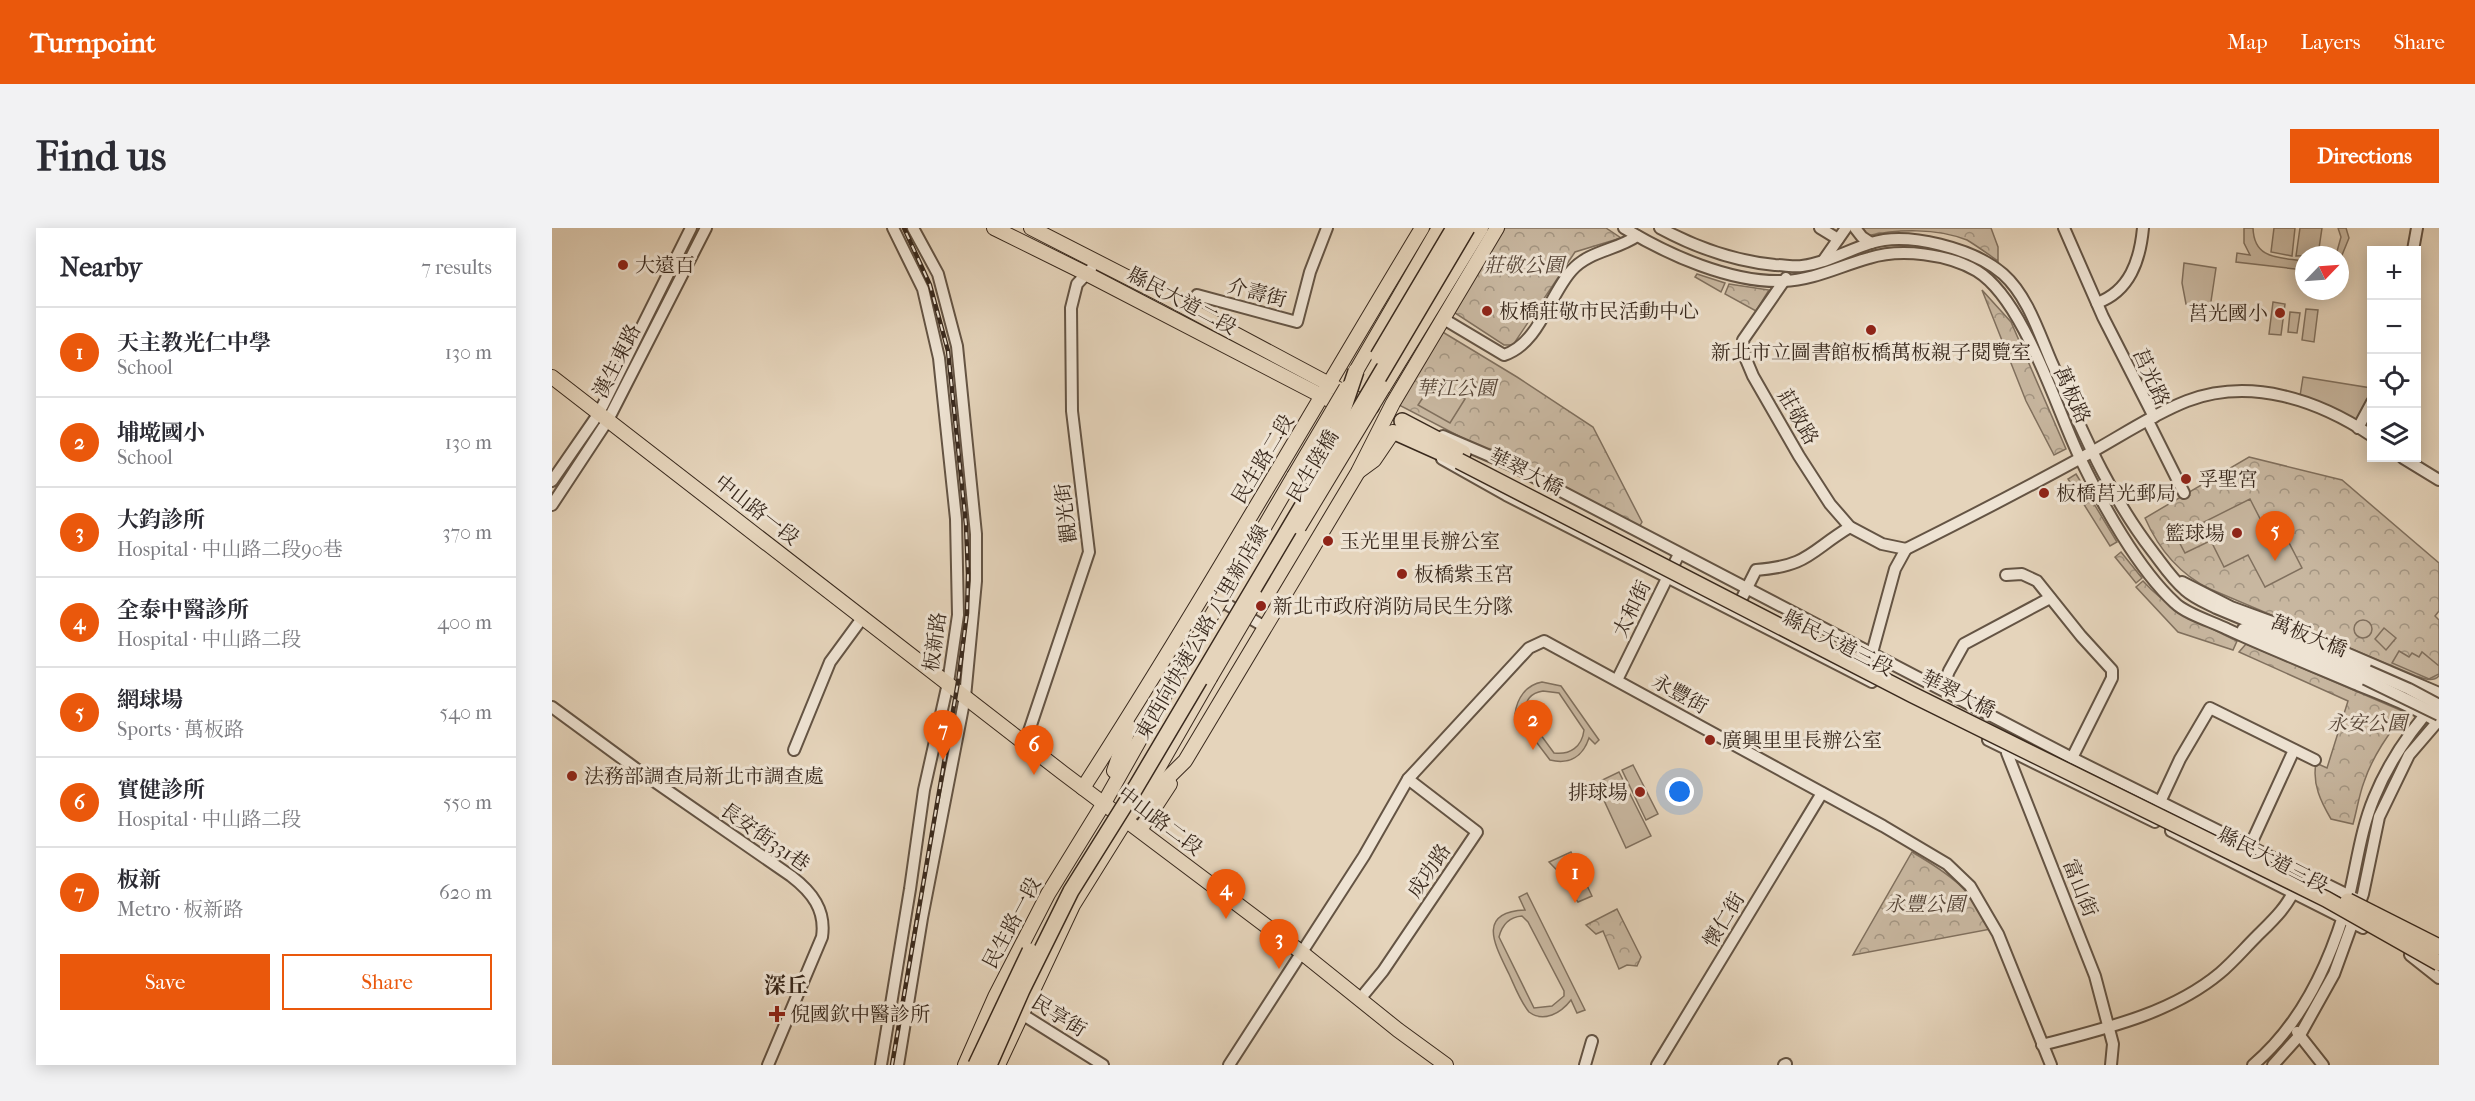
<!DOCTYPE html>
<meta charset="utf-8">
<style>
:root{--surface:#fff;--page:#f2f2f3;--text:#2b2b33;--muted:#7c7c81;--line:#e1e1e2;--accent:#ea580c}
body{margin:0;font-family:"IM FELL French Canon","Noto Serif TC",serif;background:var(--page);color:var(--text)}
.controls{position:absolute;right:18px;top:18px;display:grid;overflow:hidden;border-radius:0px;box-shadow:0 3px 15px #0003}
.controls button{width:54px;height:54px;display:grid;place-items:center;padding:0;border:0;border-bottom:2px solid var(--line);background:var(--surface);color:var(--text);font:30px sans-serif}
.compass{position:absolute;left:1743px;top:18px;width:54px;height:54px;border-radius:50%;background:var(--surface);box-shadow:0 3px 15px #0003;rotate:65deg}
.you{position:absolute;left:1128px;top:564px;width:21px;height:21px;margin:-15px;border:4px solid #fff;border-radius:50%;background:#1a73e8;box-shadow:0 0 0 9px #1a73e833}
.badge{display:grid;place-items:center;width:39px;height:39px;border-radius:50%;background:var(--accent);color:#fff;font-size:20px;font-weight:700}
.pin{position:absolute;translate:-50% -50px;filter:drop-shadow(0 2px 3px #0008)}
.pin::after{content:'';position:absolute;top:32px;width:21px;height:18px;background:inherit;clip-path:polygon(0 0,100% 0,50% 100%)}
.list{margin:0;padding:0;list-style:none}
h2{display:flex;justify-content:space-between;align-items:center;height:78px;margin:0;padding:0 24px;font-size:26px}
h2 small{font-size:20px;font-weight:400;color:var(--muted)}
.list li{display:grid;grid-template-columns:39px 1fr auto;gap:18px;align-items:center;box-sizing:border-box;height:90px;padding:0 24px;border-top:2px solid var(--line)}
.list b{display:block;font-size:22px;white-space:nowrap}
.list p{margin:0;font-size:20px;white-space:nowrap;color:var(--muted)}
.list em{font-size:20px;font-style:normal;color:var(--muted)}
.actions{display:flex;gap:12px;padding:18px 24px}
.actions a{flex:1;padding:14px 0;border:2px solid var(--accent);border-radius:0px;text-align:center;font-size:21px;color:var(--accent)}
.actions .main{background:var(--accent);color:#fff}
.icon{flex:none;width:33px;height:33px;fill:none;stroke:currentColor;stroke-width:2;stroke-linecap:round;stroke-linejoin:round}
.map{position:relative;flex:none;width:1887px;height:837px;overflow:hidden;border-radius:0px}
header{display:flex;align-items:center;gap:36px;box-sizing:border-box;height:84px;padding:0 30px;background:var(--accent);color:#fff}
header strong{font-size:28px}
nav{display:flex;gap:33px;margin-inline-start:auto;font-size:21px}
.intro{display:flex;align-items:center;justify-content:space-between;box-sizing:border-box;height:144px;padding:0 36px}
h1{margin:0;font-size:42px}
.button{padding:15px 27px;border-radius:0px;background:var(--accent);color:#fff;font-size:21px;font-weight:700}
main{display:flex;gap:36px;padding:0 36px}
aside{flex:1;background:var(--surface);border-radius:0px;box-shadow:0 3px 15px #0003}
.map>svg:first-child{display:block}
.park{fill:url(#park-crowns);stroke:#80705e;stroke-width:1.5}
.garden{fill:#c8b7a0;stroke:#80705e;stroke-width:1.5;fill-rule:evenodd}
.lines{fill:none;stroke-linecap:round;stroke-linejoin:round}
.minor-casing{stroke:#645444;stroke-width:14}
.major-casing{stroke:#39291d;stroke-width:16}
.highway-casing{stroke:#39291d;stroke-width:18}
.minor{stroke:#eee3d3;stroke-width:10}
.major{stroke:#e5d4bb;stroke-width:14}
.highway{stroke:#e5d4bb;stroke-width:15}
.rail-casing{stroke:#39291d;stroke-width:4.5}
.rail{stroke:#eee3d3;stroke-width:2;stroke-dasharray:7;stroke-linecap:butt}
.minor-bridge-casing{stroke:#645444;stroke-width:14;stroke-linecap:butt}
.major-bridge-casing{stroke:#39291d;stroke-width:16;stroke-linecap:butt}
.highway-bridge-casing{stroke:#39291d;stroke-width:18;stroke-linecap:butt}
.minor-bridge{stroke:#eee3d3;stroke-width:10}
.major-bridge{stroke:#e5d4bb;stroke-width:14}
.highway-bridge{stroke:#e5d4bb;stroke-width:15}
.poi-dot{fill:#8f2418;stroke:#eee3d3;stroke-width:2}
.labels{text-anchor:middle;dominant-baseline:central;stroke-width:6;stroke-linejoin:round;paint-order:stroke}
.poi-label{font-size:20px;fill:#39291d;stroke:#eee3d3;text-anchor:start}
.park-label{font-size:20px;font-style:italic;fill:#564537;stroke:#eee3d3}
.street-label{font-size:20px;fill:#39291d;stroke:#eee3d3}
.quarter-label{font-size:22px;font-weight:bold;fill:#39291d;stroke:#eee3d3}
</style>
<header>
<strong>Turnpoint</strong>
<nav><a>Map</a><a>Layers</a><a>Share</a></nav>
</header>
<div class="intro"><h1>Find us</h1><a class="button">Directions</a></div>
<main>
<aside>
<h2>Nearby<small>7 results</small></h2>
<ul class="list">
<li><span class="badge">1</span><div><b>天主教光仁中學</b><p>School</p></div><em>130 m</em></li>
<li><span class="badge">2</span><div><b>埔墘國小</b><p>School</p></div><em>130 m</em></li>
<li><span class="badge">3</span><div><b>大鈞診所</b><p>Hospital · 中山路二段90巷</p></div><em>370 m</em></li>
<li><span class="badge">4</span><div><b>全泰中醫診所</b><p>Hospital · 中山路二段</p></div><em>400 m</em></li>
<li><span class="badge">5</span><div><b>網球場</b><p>Sports · 萬板路</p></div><em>540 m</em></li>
<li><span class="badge">6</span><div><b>實健診所</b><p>Hospital · 中山路二段</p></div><em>550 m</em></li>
<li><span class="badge">7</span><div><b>板新</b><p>Metro · 板新路</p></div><em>620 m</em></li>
</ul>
<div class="actions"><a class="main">Save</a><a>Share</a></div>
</aside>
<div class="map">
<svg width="1887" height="837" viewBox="0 0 1887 837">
<defs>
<pattern id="park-crowns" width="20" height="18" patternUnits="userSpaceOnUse" patternTransform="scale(1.5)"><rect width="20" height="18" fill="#c8b7a0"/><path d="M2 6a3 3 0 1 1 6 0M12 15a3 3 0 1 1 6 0" fill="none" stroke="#a39582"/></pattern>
</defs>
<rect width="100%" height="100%" fill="#e5d4bb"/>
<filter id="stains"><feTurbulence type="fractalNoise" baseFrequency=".00333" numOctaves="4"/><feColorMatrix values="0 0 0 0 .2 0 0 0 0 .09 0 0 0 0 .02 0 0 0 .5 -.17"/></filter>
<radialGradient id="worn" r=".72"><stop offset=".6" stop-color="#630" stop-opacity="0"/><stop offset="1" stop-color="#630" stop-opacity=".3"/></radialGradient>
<g class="park">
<polygon points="953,0 1054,0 1069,10 1023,24 961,117 952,117 900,83"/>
<path d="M1308 0H1439L1446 19V33C1436 26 1425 18 1415 12 1384 0 1346 1 1314 8Z"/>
<polygon points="1145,46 1173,55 1169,64 1143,49"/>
<polygon points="1177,56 1217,62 1204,83 1173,66"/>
<polygon points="1430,62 1459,94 1514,221 1502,227 1474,173"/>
<polygon points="889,103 965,149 1041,199 1090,294 1086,301 847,177"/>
<path d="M1697 229 1790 252 1887 335V383L1883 388 1887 392V448C1880 455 1872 450 1864 448L1658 361C1627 346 1607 322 1593 290Z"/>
<polygon points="1524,246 1565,314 1558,318 1516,251"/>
<polygon points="1569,324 1590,350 1584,355 1563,329"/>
<path d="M1591 353C1617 382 1650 396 1685 413L1681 422 1626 404 1584 359Z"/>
<path d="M1694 416 1855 485C1837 503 1820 530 1812 554 1807 567 1805 582 1801 596L1779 591C1769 574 1760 556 1764 535L1775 540 1796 473 1687 424Z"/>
<path d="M1360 624C1396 645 1421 662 1439 701L1301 727Z"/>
<polygon points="1065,681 1089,729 1085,738 1075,737 1067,741 1051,703 1044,706 1034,697"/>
</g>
<g class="garden">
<path d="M1692 0H1701C1702 32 1727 29 1752 33V42L1684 34 1685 25 1698 27 1692 15Z"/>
<polygon points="1722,0 1743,0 1740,28 1719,24"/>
<polygon points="1748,0 1770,0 1766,27 1744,28"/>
<polygon points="1786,0 1794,0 1797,10 1788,32 1788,27 1784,27 1789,9"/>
<polygon points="1632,35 1664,40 1658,80 1634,76 1630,55"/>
<polygon points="1721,74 1733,76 1729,107 1717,106"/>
<polygon points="1754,81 1766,82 1762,114 1750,112"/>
<polygon points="1738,84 1748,85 1745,105 1736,104"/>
<polygon points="1751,149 1819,160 1819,164 1805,196 1748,168"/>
<polygon points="882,153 913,171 898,195 866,177"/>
<polygon points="1698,271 1720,314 1733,307 1750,340 1713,359 1696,327 1672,339 1650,295"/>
<polygon points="1648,296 1656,314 1633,325 1624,308"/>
<circle cx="1811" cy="401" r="9"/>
<polygon points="1832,400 1844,410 1834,422 1823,411"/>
<polygon points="1847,423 1857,429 1860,425 1867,429 1870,424 1887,438 1887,446 1877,451 1840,435"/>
<path d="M990 454 1009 458 1047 512 1043 516 1037 510C1031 528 1018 537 998 532L963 486C965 470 974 457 990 454ZM991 463 1007 465 1032 502C1030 519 1018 527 1002 525L972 484C974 472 978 465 991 463Z"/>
<polygon points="1081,537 1106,586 1094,592 1070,542"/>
<polygon points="1067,544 1099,608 1074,620 1044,555"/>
<polygon points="1019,624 1040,668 1026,674 1023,670 1027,665 997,634"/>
<path d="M975 665 1033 782 1025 785 1019 772C1009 785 992 795 977 784 968 773 963 759 957 746 944 719 923 684 973 682L967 669ZM970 688 976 694 1012 763V768L1000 778 982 780 947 709C950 697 957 689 970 688Z"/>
</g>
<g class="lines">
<defs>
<g id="minor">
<path d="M1072 0C1116 27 1179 55 1231 53 1262 52 1288 38 1317 30 1349 20 1396 26 1425 43 1472 72 1504 180 1528 230 1550 276 1586 341 1623 375 1634 386 1661 394 1675 401 1718 421 1762 438 1806 457 1834 468 1862 479 1887 495"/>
<path d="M1108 0C1145 20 1181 33 1223 37 1232 37 1242 39 1250 38 1275 35 1296 22 1319 15 1356 3 1422 21 1451 46 1475 67 1487 105 1499 133 1529 200 1556 266 1601 324 1611 337 1620 351 1633 362 1642 370 1654 375 1664 380L1816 443"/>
<polyline points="1268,0 1286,11"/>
<polyline points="1303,0 1310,9 1319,15"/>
<polyline points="1512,0 1551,89 1602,189"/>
<polyline points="1861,22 1865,0"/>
<polyline points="1271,33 1294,0"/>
<polyline points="1234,50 1191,112 1193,129 1201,148 1247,228 1278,276 1298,299 1330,316 1354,321"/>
<path d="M1545 75C1578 63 1588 32 1591 0"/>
<polyline points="638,81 645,67 745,94 758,44 775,0"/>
<path d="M890 90 952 127C988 115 997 67 1020 42 1037 23 1065 22 1085 8"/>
<polyline points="1596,193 1632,265"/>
<polyline points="1806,200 1820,174"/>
<polyline points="891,208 959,237 1520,530 1806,672"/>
<polyline points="1851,230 1887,252"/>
<polyline points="890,231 954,267 1320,454"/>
<polyline points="0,253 47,185 139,0"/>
<polyline points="0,277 56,192 154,0"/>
<path d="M1354 321C1412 292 1470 262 1527 231 1563 212 1597 188 1635 173 1699 149 1766 172 1820 208"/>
<polyline points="1454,347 1470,346 1485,353 1529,408 1560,442 1560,450 1520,530"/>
<polyline points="1630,354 1679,379 1731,398 1887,465"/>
<polyline points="654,364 713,399"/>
<path d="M1184 382 1204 342C1257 338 1258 323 1298 299"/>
<polyline points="1691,401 1813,451"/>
<polyline points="1320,425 1343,341 1354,321"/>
<polyline points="1065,452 1127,326"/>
<polyline points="1390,461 1397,443 1412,416 1498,370"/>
<path d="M0 479 83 540 239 648C260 664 274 682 270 709L216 837"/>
<polyline points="1436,512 1603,594"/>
<polyline points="473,515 537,324 520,183 519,80 525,56 539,41"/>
<polyline points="1455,518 1455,525 1543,748 1561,816 1559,837"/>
<polyline points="242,522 278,434 311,389"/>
<polyline points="1607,581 1608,574 1628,531 1658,480 1763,532"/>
<polyline points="1619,603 1811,700"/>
<polyline points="1698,618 1742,522"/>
<polyline points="1858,727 1887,750"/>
<polyline points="808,771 831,743 925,604 856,551"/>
<polyline points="465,783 551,837"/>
<polyline points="1745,804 1771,837"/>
<path d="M1490 817C1551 801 1619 786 1668 745 1681 734 1692 721 1704 709 1718 695 1737 678 1743 659"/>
<polyline points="329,837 358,661 372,562 396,455 406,387 404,291 387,130 371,61 341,0"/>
<polyline points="346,837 370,690 413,469 424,353 424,306 405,118 386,46 361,0"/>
<polyline points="677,837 812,628 856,551 977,420 992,413 1331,598 1395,636 1418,658 1446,706 1499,837"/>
<polyline points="1033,837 1040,813"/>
<polyline points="1105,837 1270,565"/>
<polyline points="1232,837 1234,836"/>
<path d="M1701 837C1752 794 1780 730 1797 668 1805 635 1809 601 1822 570 1837 533 1860 500 1887 471"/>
<polyline points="1721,837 1748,807 1782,746 1811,666 1827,589 1857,527 1887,492"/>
</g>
<g id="major">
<polyline points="442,0 535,46 795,181"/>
<polyline points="479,0 614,69 820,179"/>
<polyline points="804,143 887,0"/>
<polyline points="0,149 511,545 749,724 846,802 894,837"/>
<polyline points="831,160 929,0"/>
<polyline points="807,243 822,232 841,204"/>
<polyline points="697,325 742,248"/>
<polyline points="562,543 577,499"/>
<path d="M531 560C649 377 757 187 870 0"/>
<polyline points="574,591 633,533 806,244 841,175 945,0"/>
<polyline points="588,602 618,556"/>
<polyline points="413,837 443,769 496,666 552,575 631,435"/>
<polyline points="446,837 521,677 604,544 658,450"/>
</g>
<g id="highway">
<polyline points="850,193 911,225"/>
<polyline points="845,205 903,231"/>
</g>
</defs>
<use href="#minor" class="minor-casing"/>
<use href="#major" class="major-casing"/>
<use href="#highway" class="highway-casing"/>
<use href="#minor" class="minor"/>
<use href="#major" class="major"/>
<use href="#highway" class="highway"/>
<defs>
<polyline id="rail" points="340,837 406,454 415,385 416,346 414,297 396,123 378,57 352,0"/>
</defs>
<use href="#rail" class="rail-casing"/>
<use href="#rail" class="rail"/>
<defs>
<g id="minor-bridge">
<polyline points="1816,443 1857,461 1887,477"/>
<polyline points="1813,451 1887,487"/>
</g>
<g id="major-bridge">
<polyline points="742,248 794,160"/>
<polyline points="747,299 831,160"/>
<polyline points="631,435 697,325"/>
<polyline points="658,450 705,370"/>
</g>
<g id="highway-bridge">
<polyline points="826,128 902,0"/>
<polyline points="786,197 804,143"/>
<polyline points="907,233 1361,467 1774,671 1887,735"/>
<polyline points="1796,673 1887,719"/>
<polyline points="424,837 478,723"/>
<polyline points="437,837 470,762 519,663 584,559 915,0"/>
</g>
</defs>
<use href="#minor-bridge" class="minor-bridge-casing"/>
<use href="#major-bridge" class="major-bridge-casing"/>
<use href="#highway-bridge" class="highway-bridge-casing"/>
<use href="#minor-bridge" class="minor-bridge"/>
<use href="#major-bridge" class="major-bridge"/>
<use href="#highway-bridge" class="highway-bridge"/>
</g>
<g class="poi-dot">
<circle cx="71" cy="37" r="6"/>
<circle cx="935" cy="83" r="6"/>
<circle cx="1728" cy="85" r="6"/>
<circle cx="1319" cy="102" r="6"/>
<circle cx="1634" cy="251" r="6"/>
<circle cx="1492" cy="265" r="6"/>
<circle cx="1685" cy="305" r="6"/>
<circle cx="776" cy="313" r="6"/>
<circle cx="850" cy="346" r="6"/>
<circle cx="709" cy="378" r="6"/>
<circle cx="1158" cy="512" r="6"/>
<circle cx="20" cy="548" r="6"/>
<circle cx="1088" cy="564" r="6"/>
<path d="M222 777h6v6h6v6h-6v6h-6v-6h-6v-6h6z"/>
</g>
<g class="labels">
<g class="poi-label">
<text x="83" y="37">大遠百</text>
<text x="947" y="83">板橋莊敬市民活動中心</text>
<text x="1716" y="85" text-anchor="end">莒光國小</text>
<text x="1319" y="124" text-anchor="middle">新北市立圖書館板橋萬板親子閱覽室</text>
<text x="1646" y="251">孚聖宮</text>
<text x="1504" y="265">板橋莒光郵局</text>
<text x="1673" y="305" text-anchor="end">籃球場</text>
<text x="788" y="313">玉光里里長辦公室</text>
<text x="862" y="346">板橋紫玉宮</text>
<text x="721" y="378">新北市政府消防局民生分隊</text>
<text x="1170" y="512">廣興里里長辦公室</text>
<text x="32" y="548">法務部調查局新北市調查處</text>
<text x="1076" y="564" text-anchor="end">排球場</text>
<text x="238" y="786">倪國欽中醫診所</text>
</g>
<g class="park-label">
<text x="972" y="37">莊敬公園</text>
<text x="904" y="160">華江公園</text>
<text x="1815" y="495">永安公園</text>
<text x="1373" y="676">永豐公園</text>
</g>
<g class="street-label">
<text transform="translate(705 65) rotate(15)">介壽街</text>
<text transform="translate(630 73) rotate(28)">縣民大道二段</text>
<text transform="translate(65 133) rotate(-63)">漢生東路</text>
<text transform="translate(1599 149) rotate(66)">莒光路</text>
<text transform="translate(1520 167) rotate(66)">萬板路</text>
<text transform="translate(1246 189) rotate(60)">莊敬路</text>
<text transform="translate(711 231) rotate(-59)">民生路二段</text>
<text transform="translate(761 238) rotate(-59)">民生陸橋</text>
<text transform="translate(974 244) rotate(27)">華翠大橋</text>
<text transform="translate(205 282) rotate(38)">中山路一段</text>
<text transform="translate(514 285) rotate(-97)">觀光街</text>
<text transform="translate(1080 381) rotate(-64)">太和街</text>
<text transform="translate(650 404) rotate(-60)">東西向快速公路 八里新店線</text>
<text transform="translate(1757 408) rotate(22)">萬板大橋</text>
<text transform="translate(383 414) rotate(-82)">板新路</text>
<text transform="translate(1286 415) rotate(27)">縣民大道三段</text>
<text transform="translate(1128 466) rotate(29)">永豐街</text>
<text transform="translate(1406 466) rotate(27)">華翠大橋</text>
<text transform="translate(608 593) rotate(37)">中山路二段</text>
<text transform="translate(213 609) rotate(35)">長安街331巷</text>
<text transform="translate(1721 632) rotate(27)">縣民大道三段</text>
<text transform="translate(877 643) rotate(-56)">成功路</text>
<text transform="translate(1528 660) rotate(68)">富山街</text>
<text transform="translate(1172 692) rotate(-59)">懷仁街</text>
<text transform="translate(460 695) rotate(-62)">民生路一段</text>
<text transform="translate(507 788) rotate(32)">民享街</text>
</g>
<g class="quarter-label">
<text x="234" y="758">深丘</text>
</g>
</g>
<rect width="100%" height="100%" filter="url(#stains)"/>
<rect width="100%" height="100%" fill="url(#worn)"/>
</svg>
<div class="controls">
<button>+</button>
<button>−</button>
<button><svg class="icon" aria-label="locate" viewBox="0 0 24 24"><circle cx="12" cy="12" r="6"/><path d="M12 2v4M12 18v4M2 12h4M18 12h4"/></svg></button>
<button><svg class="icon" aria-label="layers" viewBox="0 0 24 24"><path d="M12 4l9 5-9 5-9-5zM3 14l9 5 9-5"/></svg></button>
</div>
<svg class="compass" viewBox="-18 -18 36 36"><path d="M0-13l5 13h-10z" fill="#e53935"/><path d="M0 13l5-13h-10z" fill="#7c7c81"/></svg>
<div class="you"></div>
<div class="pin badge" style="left:1023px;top:675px">1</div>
<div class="pin badge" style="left:981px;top:522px">2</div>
<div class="pin badge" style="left:727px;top:741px">3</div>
<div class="pin badge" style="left:674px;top:691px">4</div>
<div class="pin badge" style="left:1723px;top:333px">5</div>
<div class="pin badge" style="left:482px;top:547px">6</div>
<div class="pin badge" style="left:391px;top:532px">7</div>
</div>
</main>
